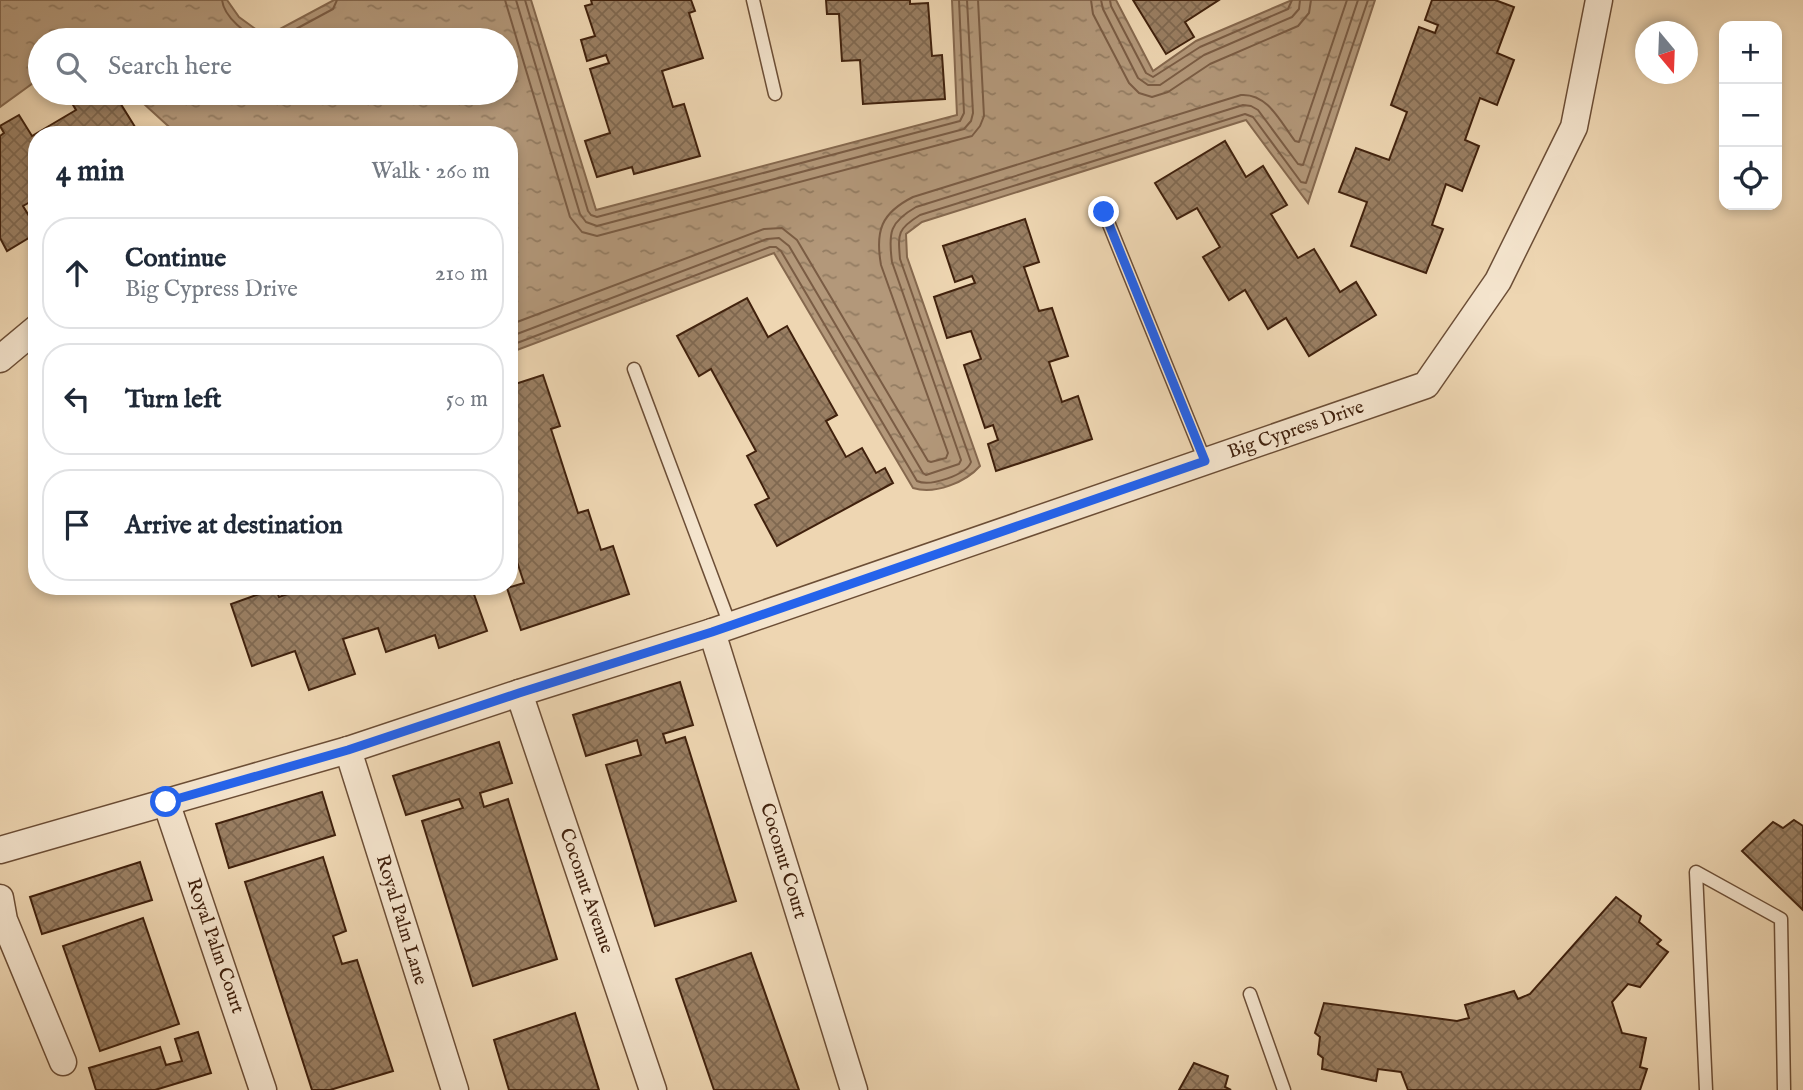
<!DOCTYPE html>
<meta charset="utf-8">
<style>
:root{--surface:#fff;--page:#f6f6f7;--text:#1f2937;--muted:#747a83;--line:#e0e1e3}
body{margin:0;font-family:"IM FELL English",serif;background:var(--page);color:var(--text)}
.controls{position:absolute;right:21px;top:21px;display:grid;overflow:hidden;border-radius:14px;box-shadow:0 4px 10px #0003}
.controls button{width:63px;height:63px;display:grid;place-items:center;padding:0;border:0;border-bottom:2px solid var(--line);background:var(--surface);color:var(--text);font:35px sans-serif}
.compass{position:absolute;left:1635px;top:21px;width:63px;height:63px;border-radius:50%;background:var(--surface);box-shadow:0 4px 10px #0003;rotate:161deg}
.stop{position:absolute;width:21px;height:21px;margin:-16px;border:5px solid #2563eb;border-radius:50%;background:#fff}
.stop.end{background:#2563eb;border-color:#fff;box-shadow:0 2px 7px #0008}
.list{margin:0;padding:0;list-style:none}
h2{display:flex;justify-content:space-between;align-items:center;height:91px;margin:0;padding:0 28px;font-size:30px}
h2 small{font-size:23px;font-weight:400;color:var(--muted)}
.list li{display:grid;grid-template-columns:46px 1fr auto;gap:21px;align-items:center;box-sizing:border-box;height:112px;margin:0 14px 14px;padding:0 14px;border:2px solid var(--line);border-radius:28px}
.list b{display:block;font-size:26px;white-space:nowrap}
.list p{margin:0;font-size:23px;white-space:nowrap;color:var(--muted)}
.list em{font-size:23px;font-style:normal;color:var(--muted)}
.icon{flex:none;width:38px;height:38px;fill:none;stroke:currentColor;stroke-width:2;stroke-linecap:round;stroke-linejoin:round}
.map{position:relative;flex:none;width:1803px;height:1090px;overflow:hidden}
.search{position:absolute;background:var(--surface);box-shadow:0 4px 10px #0003;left:28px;top:28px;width:490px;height:77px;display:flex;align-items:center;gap:18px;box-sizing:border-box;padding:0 24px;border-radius:38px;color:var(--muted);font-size:26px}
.panel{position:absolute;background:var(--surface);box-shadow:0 4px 10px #0003;left:28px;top:126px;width:490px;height:469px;border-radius:28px}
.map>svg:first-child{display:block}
.water{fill:url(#water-ripples);stroke:#85684e;stroke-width:2}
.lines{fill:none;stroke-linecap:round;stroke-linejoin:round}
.shore{stroke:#7a5c44;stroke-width:2}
.building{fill:url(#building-cross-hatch);stroke:#40210d;stroke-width:2}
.lane-casing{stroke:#6c4e36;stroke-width:15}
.street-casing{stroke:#6c4e36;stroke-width:29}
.lane{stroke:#f4e4cd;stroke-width:12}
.street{stroke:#f4e4cd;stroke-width:26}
.route{stroke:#2563eb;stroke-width:9}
.labels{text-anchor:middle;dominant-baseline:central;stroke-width:5;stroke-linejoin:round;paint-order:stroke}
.street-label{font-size:19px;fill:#40210d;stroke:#f4e4cd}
</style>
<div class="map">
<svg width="1803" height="1090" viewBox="0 0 1803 1090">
<defs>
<pattern id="water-ripples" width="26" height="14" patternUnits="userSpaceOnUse" patternTransform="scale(1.75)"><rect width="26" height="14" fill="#b3987a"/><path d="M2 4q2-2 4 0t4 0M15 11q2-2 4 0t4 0" fill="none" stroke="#937c62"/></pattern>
<pattern id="building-cross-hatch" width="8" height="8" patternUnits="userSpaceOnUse" patternTransform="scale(1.75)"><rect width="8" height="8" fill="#9a7f63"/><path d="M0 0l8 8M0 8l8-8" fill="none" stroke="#7f6850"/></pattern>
</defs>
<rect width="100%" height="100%" fill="#eed6b2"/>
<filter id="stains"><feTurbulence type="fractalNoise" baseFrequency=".00286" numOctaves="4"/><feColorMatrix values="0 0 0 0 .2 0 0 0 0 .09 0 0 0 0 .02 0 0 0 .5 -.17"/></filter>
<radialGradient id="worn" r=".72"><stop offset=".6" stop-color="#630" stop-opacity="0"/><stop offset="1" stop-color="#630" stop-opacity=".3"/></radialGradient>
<path class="water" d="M0 0H227L239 17 261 33 280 29 334 0H531L596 210 957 115 952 0H1116L1153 71 1196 41 1292 0H1375L1308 203 1246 120 922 222 906 234 907 257 980 466C966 482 935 495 913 488L774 253 509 353V135H178L132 93H506V40H40V78L0 107Z"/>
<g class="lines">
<g class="shore">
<path d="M222 0C224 17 246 35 262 40L283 36 333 9 337 0"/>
<polyline points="505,0 570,217 582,232 597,236 972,136 980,126 984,116 978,0"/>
<polyline points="516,0 580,214 586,222 597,226 964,129 971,121 973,113 967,0"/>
<polyline points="525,0 588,211 591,215 597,217 960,121 964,113 959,0"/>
<polyline points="1091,0 1093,14 1129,83 1139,93 1152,97 1168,92 1210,64 1298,26 1309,13 1311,0"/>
<polyline points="1101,0 1103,9 1138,78 1148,85 1160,85 1204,55 1292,17 1299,9 1300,0"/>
<polyline points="1110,0 1111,6 1146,73 1153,77 1200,47 1288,9 1292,0"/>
<path d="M509 325 764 229 782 228 797 240 928 461 931 462 946 458 948 453 881 265C875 231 881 213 913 197L1241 95C1268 93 1281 123 1295 141L1299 142 1347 0"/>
<path d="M509 337 767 239 779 238 789 246 923 473 926 475 959 464 961 460 892 262C888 232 890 222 916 207L1243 105 1251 106 1258 110 1298 164 1303 165 1358 0"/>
<path d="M509 346 770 247H776L781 251 917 481C930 487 966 475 971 462L900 259C898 234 897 229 920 215L1245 114 1253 117 1301 182 1306 183 1368 0"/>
</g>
</g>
<g class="building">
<polygon points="591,0 691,0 695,11 689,13 703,58 662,71 673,107 684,104 700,156 634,174 632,167 597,177 585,141 610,133 590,69 609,63 606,55 587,61 581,40 595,36 585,6 592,4"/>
<polygon points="826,0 910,0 910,4 928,3 932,56 942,55 945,99 863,104 860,60 842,61 839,14 827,14"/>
<polygon points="1133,0 1219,0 1185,22 1194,37 1166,54"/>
<polygon points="1432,0 1495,0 1514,7 1497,53 1514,60 1497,105 1480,98 1465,140 1479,146 1462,191 1446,184 1432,225 1443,229 1426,273 1351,246 1367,202 1339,192 1356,148 1389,160 1407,112 1391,105 1419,27 1435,33 1438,25 1425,20"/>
<polygon points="71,93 114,93 140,135 37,135 37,198 23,206 37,229 37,233 7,251 0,238 0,136 4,133 0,126 19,115 32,136 76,110 67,95"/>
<polygon points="1225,141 1246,177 1263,166 1287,205 1271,214 1298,258 1314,249 1340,292 1356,282 1376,315 1309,356 1286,318 1268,329 1245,290 1229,300 1203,257 1220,247 1197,208 1177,219 1155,183"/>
<polygon points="1025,219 1039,262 1024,267 1039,311 1052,308 1068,356 1049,362 1062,402 1078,396 1092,439 996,471 988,444 998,440 993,425 985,428 964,365 981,359 971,331 947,338 934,297 975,283 972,276 955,282 943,246"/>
<polygon points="747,298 768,337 787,326 837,415 826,421 846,457 862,448 876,473 885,468 893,483 777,546 755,505 769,498 747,456 756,451 711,369 699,376 677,336"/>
<polygon points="543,375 560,426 551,429 578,513 588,510 601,550 613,546 629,594 521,630 507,588 524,583 509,537 509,386"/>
<polygon points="262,586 275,586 279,597 311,586 471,586 487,631 439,648 435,635 386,652 378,628 343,639 355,674 309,690 295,651 252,666 231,604 265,592"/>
<polygon points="680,682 693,725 663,734 666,743 685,737 736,901 655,926 606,765 641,755 637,740 586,756 573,715"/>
<polygon points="499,742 512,783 480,793 484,807 508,799 557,959 473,986 422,821 463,808 459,799 406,815 393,776"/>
<polygon points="322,792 335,835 229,868 216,824"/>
<polygon points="1794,820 1803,826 1803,910 1742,851 1773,822 1783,828"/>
<polygon points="323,857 346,931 333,936 342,964 357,960 393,1071 330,1090 312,1090 245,882"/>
<polygon points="140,862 152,900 42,934 30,897"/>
<polygon points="1616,897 1641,916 1639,922 1661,940 1657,944 1668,952 1640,987 1628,984 1612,1002 1622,1033 1646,1038 1640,1067 1647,1069 1640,1090 1408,1090 1401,1072 1378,1069 1376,1081 1322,1069 1323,1058 1318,1054 1320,1037 1315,1033 1324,1003 1457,1021 1469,1018 1465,1005 1514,991 1518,999 1530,994"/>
<polygon points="143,918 179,1024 100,1051 63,946"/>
<polygon points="751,953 799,1090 714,1090 676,979"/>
<polygon points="575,1013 599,1090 509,1090 494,1040"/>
<polygon points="198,1032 211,1073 155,1090 96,1090 89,1068 160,1047 166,1065 182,1061 175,1039"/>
<polygon points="1194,1063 1228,1076 1225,1087 1231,1090 1179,1090"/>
</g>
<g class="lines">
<defs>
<g id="lane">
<polyline points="753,0 775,94"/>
<polyline points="1104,212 1205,461"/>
<polyline points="634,369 730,625"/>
<polyline points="1250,994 1284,1090"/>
<polyline points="1706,1090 1696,872 1781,919 1784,1090"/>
</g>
<g id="street">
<polyline points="0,359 37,328"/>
<polyline points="712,632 854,1090"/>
<polyline points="519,693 653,1090"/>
<polyline points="348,750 455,1090"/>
<polyline points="166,802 263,1090"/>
<polyline points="0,850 348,750 519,693 712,632 1426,385 1498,281 1574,127 1599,0"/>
<polyline points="0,898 4,920 63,1062"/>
</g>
</defs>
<use href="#lane" class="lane-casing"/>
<use href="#street" class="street-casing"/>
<use href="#lane" class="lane"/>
<use href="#street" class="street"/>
</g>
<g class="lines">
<polyline class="route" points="166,802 348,750 519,693 712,632 1205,461 1104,212"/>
</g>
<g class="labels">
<g class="street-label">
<text transform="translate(1296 430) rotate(-19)">Big Cypress Drive</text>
<text transform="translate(783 861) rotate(73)">Coconut Court</text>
<text transform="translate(586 891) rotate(71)">Coconut Avenue</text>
<text transform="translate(401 920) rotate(73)">Royal Palm Lane</text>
<text transform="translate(215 946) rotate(71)">Royal Palm Court</text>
</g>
</g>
<rect width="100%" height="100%" filter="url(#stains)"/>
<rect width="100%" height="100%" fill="url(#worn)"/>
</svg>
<div class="controls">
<button>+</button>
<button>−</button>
<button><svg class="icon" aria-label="locate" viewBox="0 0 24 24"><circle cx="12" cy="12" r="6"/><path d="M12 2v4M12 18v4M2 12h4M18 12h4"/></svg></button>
</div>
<svg class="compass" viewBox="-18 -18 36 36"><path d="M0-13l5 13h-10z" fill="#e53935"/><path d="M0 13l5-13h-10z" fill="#747a83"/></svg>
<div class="stop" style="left:166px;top:802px"></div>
<div class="stop end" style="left:1104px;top:212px"></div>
<div class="search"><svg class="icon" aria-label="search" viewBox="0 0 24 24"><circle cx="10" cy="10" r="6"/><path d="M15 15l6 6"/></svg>Search here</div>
<section class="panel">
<h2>4 min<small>Walk · 260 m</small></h2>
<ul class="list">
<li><svg class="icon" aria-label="ahead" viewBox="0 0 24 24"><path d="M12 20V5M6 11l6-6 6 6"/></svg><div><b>Continue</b><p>Big Cypress Drive</p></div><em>210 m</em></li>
<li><svg class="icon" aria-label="left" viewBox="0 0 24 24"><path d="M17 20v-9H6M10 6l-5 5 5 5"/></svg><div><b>Turn left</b></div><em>50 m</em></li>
<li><svg class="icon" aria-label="arrive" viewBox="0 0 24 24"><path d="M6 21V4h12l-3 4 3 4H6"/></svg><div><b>Arrive at destination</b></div></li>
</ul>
</section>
</div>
